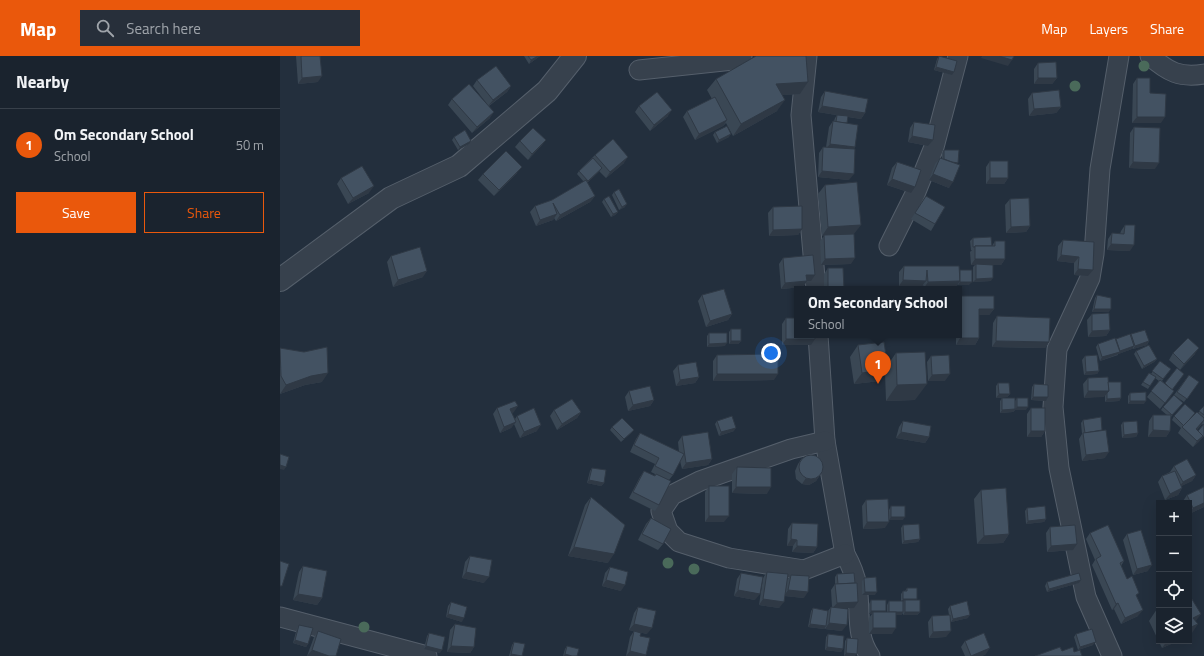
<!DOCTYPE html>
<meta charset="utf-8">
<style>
:root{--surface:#1a232e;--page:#272f3a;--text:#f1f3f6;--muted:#9fa4aa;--line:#38404a;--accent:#ea580c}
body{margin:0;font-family:"Titillium Web",sans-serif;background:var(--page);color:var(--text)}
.controls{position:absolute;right:12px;bottom:12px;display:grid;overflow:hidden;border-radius:0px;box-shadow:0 4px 16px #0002}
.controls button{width:36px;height:36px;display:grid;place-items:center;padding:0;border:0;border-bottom:1px solid var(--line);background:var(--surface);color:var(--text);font:20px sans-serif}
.you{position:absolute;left:491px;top:297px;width:14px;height:14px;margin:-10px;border:3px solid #fff;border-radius:50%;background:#1a73e8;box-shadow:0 0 0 6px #1a73e833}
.badge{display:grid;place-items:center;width:26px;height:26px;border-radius:50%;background:var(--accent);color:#fff;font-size:13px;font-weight:700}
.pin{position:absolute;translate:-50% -33px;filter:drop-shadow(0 1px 2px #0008)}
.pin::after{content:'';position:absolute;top:21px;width:14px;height:12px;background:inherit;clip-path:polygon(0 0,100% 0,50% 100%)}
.popup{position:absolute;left:514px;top:230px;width:168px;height:52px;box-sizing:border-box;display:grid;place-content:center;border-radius:0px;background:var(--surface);filter:drop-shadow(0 1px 3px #0005);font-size:13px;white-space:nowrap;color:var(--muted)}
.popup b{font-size:15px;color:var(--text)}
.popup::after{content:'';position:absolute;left:50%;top:100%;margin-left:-8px;border:8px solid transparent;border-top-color:var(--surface)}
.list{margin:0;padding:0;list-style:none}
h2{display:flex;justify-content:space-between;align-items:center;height:52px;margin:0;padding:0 16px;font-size:17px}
h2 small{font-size:13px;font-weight:400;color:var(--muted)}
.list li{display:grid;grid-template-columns:26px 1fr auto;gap:12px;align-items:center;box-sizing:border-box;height:72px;padding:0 16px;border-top:1px solid var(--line)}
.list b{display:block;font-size:15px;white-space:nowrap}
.list p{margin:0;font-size:13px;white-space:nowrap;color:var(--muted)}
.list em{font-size:13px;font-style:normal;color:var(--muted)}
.actions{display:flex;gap:8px;padding:12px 16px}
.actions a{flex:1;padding:9px 0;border:1px solid var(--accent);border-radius:0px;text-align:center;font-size:14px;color:var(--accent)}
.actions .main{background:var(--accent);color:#fff}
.icon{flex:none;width:22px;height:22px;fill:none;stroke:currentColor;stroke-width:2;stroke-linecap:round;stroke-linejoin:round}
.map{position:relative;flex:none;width:924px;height:600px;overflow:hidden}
header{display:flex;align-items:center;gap:24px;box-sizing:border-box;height:56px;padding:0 20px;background:var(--accent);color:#fff}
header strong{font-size:19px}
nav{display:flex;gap:22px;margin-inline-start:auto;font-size:14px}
.search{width:280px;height:36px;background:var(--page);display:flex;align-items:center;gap:10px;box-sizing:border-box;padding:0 14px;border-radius:0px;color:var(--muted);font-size:15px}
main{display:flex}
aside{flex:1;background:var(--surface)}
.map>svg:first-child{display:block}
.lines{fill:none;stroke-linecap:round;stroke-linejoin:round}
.minor-casing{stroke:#555f6b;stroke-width:21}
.tertiary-casing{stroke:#555f6b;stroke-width:24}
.minor{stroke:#37414d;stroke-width:19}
.tertiary{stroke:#37414d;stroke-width:22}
.tree{fill:#4a6a5a}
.wall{fill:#3a4754;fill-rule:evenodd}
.shaded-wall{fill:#2f3945}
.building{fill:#435262;stroke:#2f3945}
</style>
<header>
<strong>Map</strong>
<div class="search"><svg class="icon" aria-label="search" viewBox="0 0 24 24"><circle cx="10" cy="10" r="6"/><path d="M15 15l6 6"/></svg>Search here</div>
<nav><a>Map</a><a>Layers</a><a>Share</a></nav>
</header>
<main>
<aside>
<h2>Nearby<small></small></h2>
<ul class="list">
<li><span class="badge">1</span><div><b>Om Secondary School</b><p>School</p></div><em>50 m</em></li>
</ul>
<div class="actions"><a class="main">Save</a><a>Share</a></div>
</aside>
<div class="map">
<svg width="924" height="600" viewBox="0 0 924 600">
<rect width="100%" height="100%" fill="#232f3d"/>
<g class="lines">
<defs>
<g id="minor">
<polyline points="527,0 521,59 536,233"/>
<path d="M870 0C888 16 900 22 924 18"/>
<polyline points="359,14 453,4 462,0"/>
<polyline points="609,190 635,138 654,91 678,0"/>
<path d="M538 279 545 385 565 498C570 507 575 519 577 530 581 554 575 579 590 600"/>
<polyline points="545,385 511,393 420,425 392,439 381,455 388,475 399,486 449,502 524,514 565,498"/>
<polyline points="0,561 147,600"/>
<polyline points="832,600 806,541 779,412 773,351 777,293 810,222 814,198 820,113 839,0"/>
</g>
<polyline id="tertiary" points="0,224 111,142 179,110 267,35 295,0"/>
</defs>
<use href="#minor" class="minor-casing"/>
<use href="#tertiary" class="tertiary-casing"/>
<use href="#minor" class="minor"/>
<use href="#tertiary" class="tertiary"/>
</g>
<g class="tree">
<circle cx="864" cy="10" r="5.5"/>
<circle cx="795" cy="30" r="5.5"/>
<circle cx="388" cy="507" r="5.5"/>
<circle cx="414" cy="513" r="5.5"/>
<circle cx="84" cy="571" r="5.5"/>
</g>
<g class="wall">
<polygon points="16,0 40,0 38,26 18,28"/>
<polygon points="244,0 260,0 249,8"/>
<polygon points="659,0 674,16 672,19 654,14 657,3"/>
<polygon points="758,7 777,22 772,28 754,28 754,13"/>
<polygon points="857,22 870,37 881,67 852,67 853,28"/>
<polygon points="436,23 528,26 520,38 502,39 497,55 453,80 446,67 443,70 415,84 403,61 407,55 432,43 427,34"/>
<polygon points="197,24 231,30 227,36 209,50 210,62 192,77 168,49 172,43 207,48 193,30"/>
<polygon points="545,35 585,57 581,63 568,61 567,67 575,91 574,93 569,124 538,121 539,97 543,91 546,91 549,71 553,65 554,65 555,62 557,59 562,60 538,56 541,41"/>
<polygon points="752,37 781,51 776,57 749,60 748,43"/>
<polygon points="359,50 388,60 370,75 355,56"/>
<polygon points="634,66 653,84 648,90 628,86 630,72"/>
<polygon points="854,71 875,113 849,112 850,77"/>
<polygon points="435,76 449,81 437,87 433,79"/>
<polygon points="174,81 189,88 178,94 172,84"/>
<polygon points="266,84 261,90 248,104 235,91 240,85"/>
<polygon points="664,94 677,108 669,132 649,124 655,108 660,102 662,102 662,97"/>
<polygon points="315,99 344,107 326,122 319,115 307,127 315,140 310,146 276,165 274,162 273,164 256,170 250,156 255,150 272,144 304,126 297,118 299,115"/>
<polygon points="710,105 728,122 724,128 706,128 706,111"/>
<polygon points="617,106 631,137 607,129 612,112"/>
<polygon points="237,117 214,140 198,124 203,118"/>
<polygon points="61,122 89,137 68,148 57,128"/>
<polygon points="545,129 574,178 557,179 571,208 541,209 540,185 544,180 542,180 538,138"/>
<polygon points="334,136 345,151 339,154 332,139"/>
<polygon points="646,140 655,168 651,175 631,163"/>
<polygon points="324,143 338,156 335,159 331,161 322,146"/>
<polygon points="730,143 750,170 746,176 726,177 725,149"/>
<polygon points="493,151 522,173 518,179 489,180 488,157"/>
<polygon points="845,169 850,195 827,194 828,183 832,177 840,178 841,175"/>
<polygon points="693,182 712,190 715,185 725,203 721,209 713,209 711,225 693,226 693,211 695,209 691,209 690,196 692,194 691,194 690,185"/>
<polygon points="783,184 814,186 808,220 794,219 794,207 777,205 778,190"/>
<polygon points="111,200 143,221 113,231 107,206"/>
<polygon points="503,202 531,225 527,225 523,231 501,233 499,208"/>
<polygon points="624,210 679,215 680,214 689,229 678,229 678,228 676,231 644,232 643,229 641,231 619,230 619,216"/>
<polygon points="548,212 564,231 575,233 544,233 544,218"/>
<polygon points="422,239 452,258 448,264 426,271 418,245"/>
<polygon points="817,239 829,256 812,256 815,242"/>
<polygon points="681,240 714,253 709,259 699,259 699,282 695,289 676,289 676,279 679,279 679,242"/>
<polygon points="812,258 830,274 826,280 808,281 807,264"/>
<polygon points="717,260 769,286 765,292 712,291 713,267"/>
<polygon points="506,262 531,289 502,289 502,268"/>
<polygon points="451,273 461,285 458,288 449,288 449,276"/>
<polygon points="429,277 445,290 427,291 427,280"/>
<polygon points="851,278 869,285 867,289 853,293 853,292 852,293 838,298 838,299 820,305 816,291 818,288 836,284 836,283 850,279"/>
<polygon points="578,289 607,310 616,297 635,344 606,345 605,317 600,325 574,328 570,301"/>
<polygon points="0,292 42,326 25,329 0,338"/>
<polygon points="856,295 877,303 874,306 862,313 854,298"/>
<polygon points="893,297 915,298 900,314 889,304"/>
<polygon points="437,299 494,324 433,325 433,305"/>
<polygon points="651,300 665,325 648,325 647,306"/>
<polygon points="805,300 819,315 817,318 804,319 802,304"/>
<polygon points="880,305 891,313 882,325 894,335 880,353 867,341 879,325 875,322 868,333 861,329 869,317 871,318"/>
<polygon points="398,309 419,321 415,327 396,330 393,315"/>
<polygon points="909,319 919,326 904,346 894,339"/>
<polygon points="808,322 828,326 841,342 839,345 825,346 825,340 804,342 803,328"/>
<polygon points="718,327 730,338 727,341 716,342 716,330"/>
<polygon points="754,328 768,341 766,345 751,344 752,331"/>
<polygon points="349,335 374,344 370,350 348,355 345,341"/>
<polygon points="850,337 864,348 848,348 848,340"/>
<polygon points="722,342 735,345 737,342 746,354 735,354 733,356 720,357 720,345"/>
<polygon points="903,347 890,362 890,375 886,381 868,381 869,365 873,359 887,359 881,354 883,351"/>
<path d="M924 350V380L913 391 898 377 901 372 892 364 894 360 918 357ZM922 368 923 369 918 375 917 374Z"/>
<polygon points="217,352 234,356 231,357 235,363 237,360 257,375 240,382 234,368 231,372 220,377 213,358"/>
<polygon points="751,352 765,375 761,381 747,381 747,358"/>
<polygon points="274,354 301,356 297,362 277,374 270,360"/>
<polygon points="803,364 822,374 825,402 802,405 799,383 802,378 801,367"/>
<polygon points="437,365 454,375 439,380 435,368"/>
<polygon points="623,365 649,381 645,387 616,382 619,371"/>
<polygon points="843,366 858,377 856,381 842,382 841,369"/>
<polygon points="332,371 354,374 351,377 341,386 330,374"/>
<polygon points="360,377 399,396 398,386 402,380 432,403 428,409 402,413 400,405 393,419 389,424 379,449 375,455 349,442 360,421 364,415 374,420 375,418 371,416 375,408 350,396 356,383"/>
<polygon points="522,402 540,419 536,425 529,429 522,428 516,423 515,415 518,408"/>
<polygon points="894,410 916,419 912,425 901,430 902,432 898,439 885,444 878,426 882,420 890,416"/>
<polygon points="457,411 487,438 452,437 452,418"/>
<polygon points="312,412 324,427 321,430 307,427 310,415"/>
<polygon points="429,430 444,466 425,466 425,436"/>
<polygon points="701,434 729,478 723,487 697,488 694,443"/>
<polygon points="907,439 924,451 909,458 909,447 904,447 903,445"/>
<polygon points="311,441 328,507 288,500 305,449"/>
<polygon points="586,444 605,472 583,473 582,450"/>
<polygon points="611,450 623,464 609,464 609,454"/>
<polygon points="747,452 766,463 764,466 746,468 745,455"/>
<polygon points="371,462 383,488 378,494 358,484 366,468"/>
<polygon points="512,467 537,491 533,497 512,496 513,490 507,490 508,473"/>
<polygon points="623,469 640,483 638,486 622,488 621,472"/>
<polygon points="770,471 793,494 767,496 766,477"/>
<polygon points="810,477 844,505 841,510 847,523 857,541 858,560 841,568 834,553 832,554 812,509 815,504 806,483"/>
<polygon points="847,478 868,515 853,519 843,484"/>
<polygon points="190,500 204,527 182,522 185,506"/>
<polygon points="23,510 42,542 37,549 13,544 19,516"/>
<polygon points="330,511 341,535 322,530 325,517"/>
<polygon points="487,516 507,524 511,519 524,542 505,540 499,552 479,549 483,522"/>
<polygon points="461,517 475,544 454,540 457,523"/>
<polygon points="557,518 574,552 565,552 562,575 545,573 545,572 544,573 528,571 531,555 533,552 548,555 551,551 552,551 551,534 555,528 555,521"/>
<polygon points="584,522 595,539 582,539 582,525"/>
<polygon points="801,524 799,527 767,536 765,530 767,526"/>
<polygon points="627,532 637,543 636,544 640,556 637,559 623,559 623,557 621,559 616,559 612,578 589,578 589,562 592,558 589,558 589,548 591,544 606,555 605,556 607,556 607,549 609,545 621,545 621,538 623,535 625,535"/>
<polygon points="171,546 182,566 166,561 168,550"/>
<polygon points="670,550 688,562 671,566 670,562 666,581 649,582 648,566 652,560 669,559 668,553"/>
<polygon points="358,551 367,578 349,574 354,557"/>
<polygon points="879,552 879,585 898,585 882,592 869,565 877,553"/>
<polygon points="175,568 194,591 190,597 167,596 170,574"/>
<polygon points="19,569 28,588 26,591 13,587 17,572"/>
<polygon points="38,575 56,600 27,600 34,581"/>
<polygon points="354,575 366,599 366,600 346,600 350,581"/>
<polygon points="149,577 160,597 144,593 147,580"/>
<polygon points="548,578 563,593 561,596 545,594 546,581"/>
<polygon points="796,578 813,589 798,594 794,581"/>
<polygon points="567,582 575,600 564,600 565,585"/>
<polygon points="685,585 706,598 702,600 685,600 681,591"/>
<polygon points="234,586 242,600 229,600 232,589"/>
<polygon points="287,590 297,600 283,600 285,593"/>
</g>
<g class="shaded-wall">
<polygon points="258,0 260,0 249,8 251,4"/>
<polygon points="702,0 719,0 732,4 728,10 701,2"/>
<polygon points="656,11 674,16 672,19 654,14"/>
<polygon points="42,20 38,26 18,28 22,22"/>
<polygon points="758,22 777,22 772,28 754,28"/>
<polygon points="528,26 520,38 488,40 496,28"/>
<polygon points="231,30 227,36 208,50 213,44"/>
<polygon points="505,44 497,55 453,80 461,68"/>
<polygon points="542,50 585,57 581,63 538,56"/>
<polygon points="781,51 776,57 749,60 754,53"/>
<polygon points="392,54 388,60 370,75 374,69"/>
<polygon points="214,56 210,62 192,77 197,71"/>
<polygon points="857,61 885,61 881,67 852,67"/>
<polygon points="447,64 443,70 415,84 419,78"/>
<polygon points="451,78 449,81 437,87 439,84"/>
<polygon points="632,80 653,84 648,90 628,86"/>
<polygon points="266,84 261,90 248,104 252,98"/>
<polygon points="191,85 189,88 178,94 180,91"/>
<polygon points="550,88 575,91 571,98 545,94"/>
<polygon points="348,101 344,107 326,122 330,116"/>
<polygon points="853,106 879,107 875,113 849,112"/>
<polygon points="242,111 237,117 214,140 219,134"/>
<polygon points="322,112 319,116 306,128 308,125"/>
<polygon points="542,115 574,118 569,124 538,121"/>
<polygon points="653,118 673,126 669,132 649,124"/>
<polygon points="710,122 728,122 724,128 706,128"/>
<polygon points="612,123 635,131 631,137 607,129"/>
<polygon points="94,130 89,137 68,148 73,142"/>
<polygon points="315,140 310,146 276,165 280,159"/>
<polygon points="347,148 345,151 339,154 342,151"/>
<polygon points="338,156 335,159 331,161 333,158"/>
<polygon points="277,158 273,164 256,170 260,164"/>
<polygon points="581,169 574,178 542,180 548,171"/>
<polygon points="750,170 746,176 726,177 731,171"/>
<polygon points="522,173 518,179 489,180 493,174"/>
<polygon points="831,188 854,189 850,195 827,194"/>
<polygon points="781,199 799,201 794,207 777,205"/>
<polygon points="575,202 571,208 541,209 545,203"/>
<polygon points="695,203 725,203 721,209 691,209"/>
<polygon points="798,213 813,214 808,220 794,219"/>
<polygon points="147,215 143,221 113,231 118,224"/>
<polygon points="526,219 535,219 531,225 522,225"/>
<polygon points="713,222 711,225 693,226 696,223"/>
<polygon points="623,224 646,225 641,231 619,230"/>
<polygon points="527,225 523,231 501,233 505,227"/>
<polygon points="680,225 676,231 644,232 648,226"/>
<polygon points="680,226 692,226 689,229 678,229"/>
<polygon points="699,253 714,253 709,259 695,259"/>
<polygon points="814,253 831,253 829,256 812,256"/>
<polygon points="452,258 448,264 426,271 430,265"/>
<polygon points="830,274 826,280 808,281 812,275"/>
<polygon points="680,282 699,282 695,289 676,289"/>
<polygon points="506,283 535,283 531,289 502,289"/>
<polygon points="451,285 461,285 458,288 449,288"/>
<polygon points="716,285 769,286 765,292 712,291"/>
<polygon points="869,285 867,289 853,293 855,290"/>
<polygon points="447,287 445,290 427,291 429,288"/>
<polygon points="854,290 852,293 820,305 822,301"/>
<polygon points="919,292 915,298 900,314 904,308"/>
<polygon points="877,303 874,306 862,313 864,310"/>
<polygon points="608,313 600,325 574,328 582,317"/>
<polygon points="819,315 817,318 804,319 806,316"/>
<polygon points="48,317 42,326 25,329 0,338 6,329 31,320"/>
<polygon points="437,318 498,318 494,324 433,325"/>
<polygon points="670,318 665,325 648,325 652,319"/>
<polygon points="419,321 415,327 396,330 400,324"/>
<polygon points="647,328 635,344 606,345 617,329"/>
<polygon points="808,335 829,335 824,341 804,342"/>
<polygon points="894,335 890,342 880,353 885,347"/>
<polygon points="719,338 730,338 727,341 716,342"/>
<polygon points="753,341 768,341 766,345 751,344"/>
<polygon points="841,342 839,345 825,346 827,343"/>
<polygon points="374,344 370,350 348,355 353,349"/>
<polygon points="850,345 866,345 864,348 848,348"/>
<polygon points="238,350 234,356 225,359 230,353"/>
<polygon points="737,351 748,351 746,354 735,354 733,356 720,357 722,354 735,353"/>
<polygon points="301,356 297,362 277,374 282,368"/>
<polygon points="924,364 921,369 912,379 916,373"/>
<polygon points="236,366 231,372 220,377 224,371"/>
<polygon points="261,369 257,375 240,382 244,376"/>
<polygon points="456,372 454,375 439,380 441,376"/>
<polygon points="873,374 890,375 886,381 868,381"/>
<polygon points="751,375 765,375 761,381 747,381"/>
<polygon points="621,376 649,381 645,387 616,382"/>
<polygon points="858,377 856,381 842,382 844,379"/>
<polygon points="923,380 919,386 913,391 917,385"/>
<polygon points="829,396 825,402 802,405 806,399"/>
<polygon points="432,403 428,409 402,413 406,407"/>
<polygon points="0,409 6,411 4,414 0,413"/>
<polygon points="540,419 536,425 529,429 522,428 526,422"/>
<polygon points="916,419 912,425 898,432 903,426"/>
<polygon points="309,424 324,427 321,430 307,427"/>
<polygon points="456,431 491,431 487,438 452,437"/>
<polygon points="902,432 898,439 885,444 890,438"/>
<polygon points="924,447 924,451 909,458 913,452"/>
<polygon points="429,460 449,460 444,466 425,466"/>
<polygon points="611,461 625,461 623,464 609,464"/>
<polygon points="766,463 764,466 746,468 748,465"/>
<polygon points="587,466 609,466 605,472 583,473"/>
<polygon points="729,478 723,487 697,488 704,480"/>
<polygon points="511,483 517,484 513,490 507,490"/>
<polygon points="640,483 638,486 622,488 624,485"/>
<polygon points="797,488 793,494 767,496 771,490"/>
<polygon points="517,490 537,491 533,497 512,496"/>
<polygon points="294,491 334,498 328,507 288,500"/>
<polygon points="872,509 868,515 853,519 857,513"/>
<polygon points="186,516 209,521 204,527 182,522"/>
<polygon points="326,524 345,529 341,535 322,530"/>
<polygon points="801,524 799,527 767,536 769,533"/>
<polygon points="458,534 480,538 475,544 454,540"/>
<polygon points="508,534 528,536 524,542 504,540"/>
<polygon points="585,536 597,536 595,539 582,539"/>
<polygon points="18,538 42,542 37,549 13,544"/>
<polygon points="483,543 504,546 499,552 479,549"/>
<polygon points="623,543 637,543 635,546 625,544 623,546 621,546"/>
<polygon points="578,546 574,552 552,553 557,547"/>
<polygon points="838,547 834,553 832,554 836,548"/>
<polygon points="863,554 858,560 841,568 845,562"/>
<polygon points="591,555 606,555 604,558 593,556 592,558 589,558"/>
<polygon points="609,556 623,556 621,559 607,559"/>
<polygon points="625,556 640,556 637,559 623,559"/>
<polygon points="168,558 184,562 182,566 166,561"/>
<polygon points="921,558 913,569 913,562"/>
<polygon points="690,559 688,562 671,566 673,563"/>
<polygon points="549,567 567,569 562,575 545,573"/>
<polygon points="354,568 372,572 367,578 349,574"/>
<polygon points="530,568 546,570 544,573 528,571"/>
<polygon points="918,568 910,580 909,580 909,572"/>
<polygon points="593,572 616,572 612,578 589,578"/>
<polygon points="671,575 666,581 649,582 653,576"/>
<polygon points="15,584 28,588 26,591 13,587"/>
<polygon points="887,585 898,585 882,592"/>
<polygon points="816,586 813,589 798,594 800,591"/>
<polygon points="146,590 162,594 160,597 144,593"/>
<polygon points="171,590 194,591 190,597 167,596"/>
<polygon points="547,591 563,593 561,596 545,594"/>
<polygon points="710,592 706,598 702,600 691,600"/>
<polygon points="32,594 49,600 27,600"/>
<polygon points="350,595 366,599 366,600 346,600"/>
<polygon points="566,597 577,598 575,600 564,600"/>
<polygon points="231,598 241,600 230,600"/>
<polygon points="285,598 292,600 283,600"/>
</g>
<g class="building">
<polygon points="21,0 40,0 42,20 22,22"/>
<polygon points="248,0 258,0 251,4"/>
<polygon points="476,0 526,0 528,26 496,28 505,44 461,68 436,23"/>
<polygon points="659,0 677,5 674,16 656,11"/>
<polygon points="719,0 734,0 732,4"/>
<polygon points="776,6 777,22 758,22 758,7"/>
<polygon points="216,10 231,30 213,44 197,24"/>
<polygon points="857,22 870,22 870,37 886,38 885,61 857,61"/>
<polygon points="189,28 214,56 197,71 172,43"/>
<polygon points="779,34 781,51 754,53 752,37"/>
<polygon points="545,35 588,43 585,57 542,50"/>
<polygon points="377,36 392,54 374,69 359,50"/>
<polygon points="435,41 447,64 419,78 407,55"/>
<polygon points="557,59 568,60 567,67 556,66"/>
<polygon points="553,65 578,69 575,91 550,88"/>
<polygon points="634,66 655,69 653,84 632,80"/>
<polygon points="447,70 451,78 439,84 435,76"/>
<polygon points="854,71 880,72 879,107 853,106"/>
<polygon points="253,72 266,84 252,98 240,85"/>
<polygon points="185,74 191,85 180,91 174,81"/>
<polygon points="333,83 348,101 330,116 315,99"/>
<polygon points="543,91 575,93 574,118 542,115"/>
<polygon points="664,94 679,94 678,107 672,106 664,103"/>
<polygon points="226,95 242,111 219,134 203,118"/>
<polygon points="313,102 322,112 308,125 299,115"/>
<polygon points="660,102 680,109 673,126 653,118"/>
<rect x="710" y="105" width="18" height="17"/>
<polygon points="617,106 641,114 635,131 612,123"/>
<polygon points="82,110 94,130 73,142 61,122"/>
<polygon points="306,124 315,140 280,159 273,147 277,158 260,164 255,150 272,144"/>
<polygon points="577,126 581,169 548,171 545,129"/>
<polygon points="339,133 347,148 342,151 334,136"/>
<polygon points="329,140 338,156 333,158 324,143"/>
<polygon points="646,140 665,151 655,168 635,157"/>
<polygon points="749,142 750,170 731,171 730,143"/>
<polygon points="522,150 522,173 493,174 493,151"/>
<polygon points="845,169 855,169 854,189 831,188 832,177 844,178"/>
<polygon points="574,178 575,202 545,203 544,179"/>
<polygon points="711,181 712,190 695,190 695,191 693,191 693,182"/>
<polygon points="783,184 814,186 813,214 798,213 799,201 781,199"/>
<polygon points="715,185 725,185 725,203 695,203 695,190 715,190"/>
<polygon points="140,191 147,215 118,224 111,200"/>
<polygon points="533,199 535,219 526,219 527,225 505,227 503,202"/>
<polygon points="696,208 713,209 713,222 696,223"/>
<polygon points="624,210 679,210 680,225 648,226 647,214 646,225 623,224"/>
<polygon points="548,212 563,212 564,233 548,233"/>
<rect x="680" y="214" width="12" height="12"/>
<polygon points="564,231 575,233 564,233"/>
<polygon points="444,233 452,258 430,265 422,239"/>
<polygon points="817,239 831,242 831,253 814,253"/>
<polygon points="681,240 714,240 714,253 699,253 699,282 680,282"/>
<polygon points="829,257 830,274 812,275 812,258"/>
<polygon points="717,260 770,262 769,286 716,285"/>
<polygon points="506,262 517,262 517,279 535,279 535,283 506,283"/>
<rect x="451" y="273" width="10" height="12"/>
<polygon points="865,274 869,285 855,290 851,278"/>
<polygon points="429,277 447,277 447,287 429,288"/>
<polygon points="850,278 854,290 840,295 836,283"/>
<polygon points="835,282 840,296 822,301 818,288"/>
<polygon points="908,282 919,292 904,308 893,297"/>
<polygon points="604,286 608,313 582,317 578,289"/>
<polygon points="869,289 877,303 864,310 856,295"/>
<polygon points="47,291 48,317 31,320 6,329 1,320 0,292 24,296"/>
<polygon points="645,296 647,328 617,329 616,297"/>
<polygon points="498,298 498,318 437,318 437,299"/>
<polygon points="669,299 670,318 652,319 651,300"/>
<polygon points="817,299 819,315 806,316 805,300"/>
<polygon points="880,305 891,313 883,323 872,315"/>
<polygon points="416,306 419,321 400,324 398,309"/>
<polygon points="897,312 904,318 892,334 885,327"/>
<polygon points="869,317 876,321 870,330 863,326"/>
<polygon points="909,319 919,326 907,343 897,336"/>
<polygon points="828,321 829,335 808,335 808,322"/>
<polygon points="880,324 894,335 885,347 871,335"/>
<polygon points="828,326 841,326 841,342 827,343 827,337 829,335"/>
<polygon points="718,327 729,327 730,338 719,338"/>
<polygon points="754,328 768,329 768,341 753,341"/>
<polygon points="370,330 374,344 353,349 349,335"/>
<polygon points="866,336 866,345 850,345 850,337"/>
<polygon points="894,339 903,347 892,359 883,351"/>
<polygon points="722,342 735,342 735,353 722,354"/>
<rect x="737" y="342" width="11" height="9"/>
<polygon points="292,343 301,356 282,368 274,354"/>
<polygon points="235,345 238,350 230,353 236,366 224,371 217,352"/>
<polygon points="905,348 915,357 904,370 894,360"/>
<polygon points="924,350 924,359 919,355"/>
<polygon points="254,352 261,369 244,376 237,360"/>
<rect x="751" y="352" width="14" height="23"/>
<polygon points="917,356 924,362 924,364 916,373 923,380 917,385 902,371"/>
<polygon points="873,359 891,359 890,375 873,374"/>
<polygon points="452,360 456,372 441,376 437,365"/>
<polygon points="821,361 822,374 805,377 803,364"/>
<polygon points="342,362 354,374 344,383 332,371"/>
<polygon points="623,365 651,370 649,381 621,376"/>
<polygon points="857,365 858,377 844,379 843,366"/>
<polygon points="924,368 924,380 922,382 923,380 918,375"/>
<polygon points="826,374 829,396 806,399 803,377"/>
<polygon points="428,376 432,403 406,407 402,380"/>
<polygon points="360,377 404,398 393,419 375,410 379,402 354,389"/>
<polygon points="0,398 9,401 6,411 0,409"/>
<circle cx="531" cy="411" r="12"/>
<polygon points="907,403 916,419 903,426 894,410"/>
<polygon points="457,411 491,412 491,431 456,431"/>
<polygon points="312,412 326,414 324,427 309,424"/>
<polygon points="364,415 375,420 376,418 391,425 379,449 353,436"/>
<polygon points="895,415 902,432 890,438 882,420"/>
<rect x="429" y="430" width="20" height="30"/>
<polygon points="924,431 924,447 913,452 907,439"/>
<polygon points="726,432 729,478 704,480 701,434"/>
<polygon points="311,441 345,469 334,498 294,491"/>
<polygon points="608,443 609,466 587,466 586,444"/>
<rect x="611" y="450" width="14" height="11"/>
<polygon points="765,450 766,463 748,465 747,452"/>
<polygon points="371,462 391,473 383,488 362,478"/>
<polygon points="512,467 538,468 537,491 517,490 517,484 511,483"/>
<polygon points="639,468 640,483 624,485 623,469"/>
<polygon points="795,469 797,488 771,490 770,471"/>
<polygon points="828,469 844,505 840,507 847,523 852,520 859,537 856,539 863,554 845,562 838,547 836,548 816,503 821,500 810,477"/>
<polygon points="861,474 872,509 857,513 847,478"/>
<polygon points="190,500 212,504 209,521 186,516"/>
<polygon points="0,505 9,508 2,530 0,530"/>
<polygon points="23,510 47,515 42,542 18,538"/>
<polygon points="330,511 348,516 345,529 326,524"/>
<polygon points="487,516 508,518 504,546 483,543"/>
<polygon points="461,517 483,521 480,538 458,534"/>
<polygon points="574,517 575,527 558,528 557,518"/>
<polygon points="799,517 801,524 769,533 767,526"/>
<polygon points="511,519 529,520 528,536 508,534"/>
<polygon points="596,521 597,536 585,536 584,522"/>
<polygon points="577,527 578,546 557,547 555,528"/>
<polygon points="627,532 637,532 637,543 623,543 623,535 627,535"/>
<polygon points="909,540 910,540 921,558 913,562 918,568 909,572"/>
<rect x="591" y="544" width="15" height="11"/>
<rect x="625" y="544" width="15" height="12"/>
<rect x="609" y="545" width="14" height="11"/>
<polygon points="687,545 690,559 673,563 670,550"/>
<polygon points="171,546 187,551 184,562 168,558"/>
<polygon points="358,551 376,555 372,572 354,568"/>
<polygon points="551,551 568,553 567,569 549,567"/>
<polygon points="533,552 548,555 546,570 530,568"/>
<polygon points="879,552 879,557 877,553"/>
<rect x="593" y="556" width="23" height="16"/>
<polygon points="670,559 671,575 653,576 652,560"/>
<polygon points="175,568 196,572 194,591 171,590"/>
<polygon points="19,569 33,572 28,588 15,584"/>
<polygon points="812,573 816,586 800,591 796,578"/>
<polygon points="38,575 61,583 56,600 49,600 32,594"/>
<polygon points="354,575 361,577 360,580 370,582 366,599 350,595"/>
<polygon points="149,577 165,581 162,594 146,590"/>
<polygon points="704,577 710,592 691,600 685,585"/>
<polygon points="548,578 564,580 563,593 547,591"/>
<polygon points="567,582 578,583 577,598 566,597"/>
<polygon points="234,586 245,588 242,600 231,598"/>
<polygon points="287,590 299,593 297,600 292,600 285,598"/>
<polygon points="780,591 782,595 793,591 794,596 800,594 802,600 755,600"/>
</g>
</svg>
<div class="controls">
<button>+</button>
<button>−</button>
<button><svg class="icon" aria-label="locate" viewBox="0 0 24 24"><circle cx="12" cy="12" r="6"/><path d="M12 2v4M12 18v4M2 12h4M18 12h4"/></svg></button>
<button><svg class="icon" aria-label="layers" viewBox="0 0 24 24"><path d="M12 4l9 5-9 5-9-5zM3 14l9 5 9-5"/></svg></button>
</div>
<div class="you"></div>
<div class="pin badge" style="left:598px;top:328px">1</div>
<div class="popup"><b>Om Secondary School</b>School</div>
</div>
</main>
